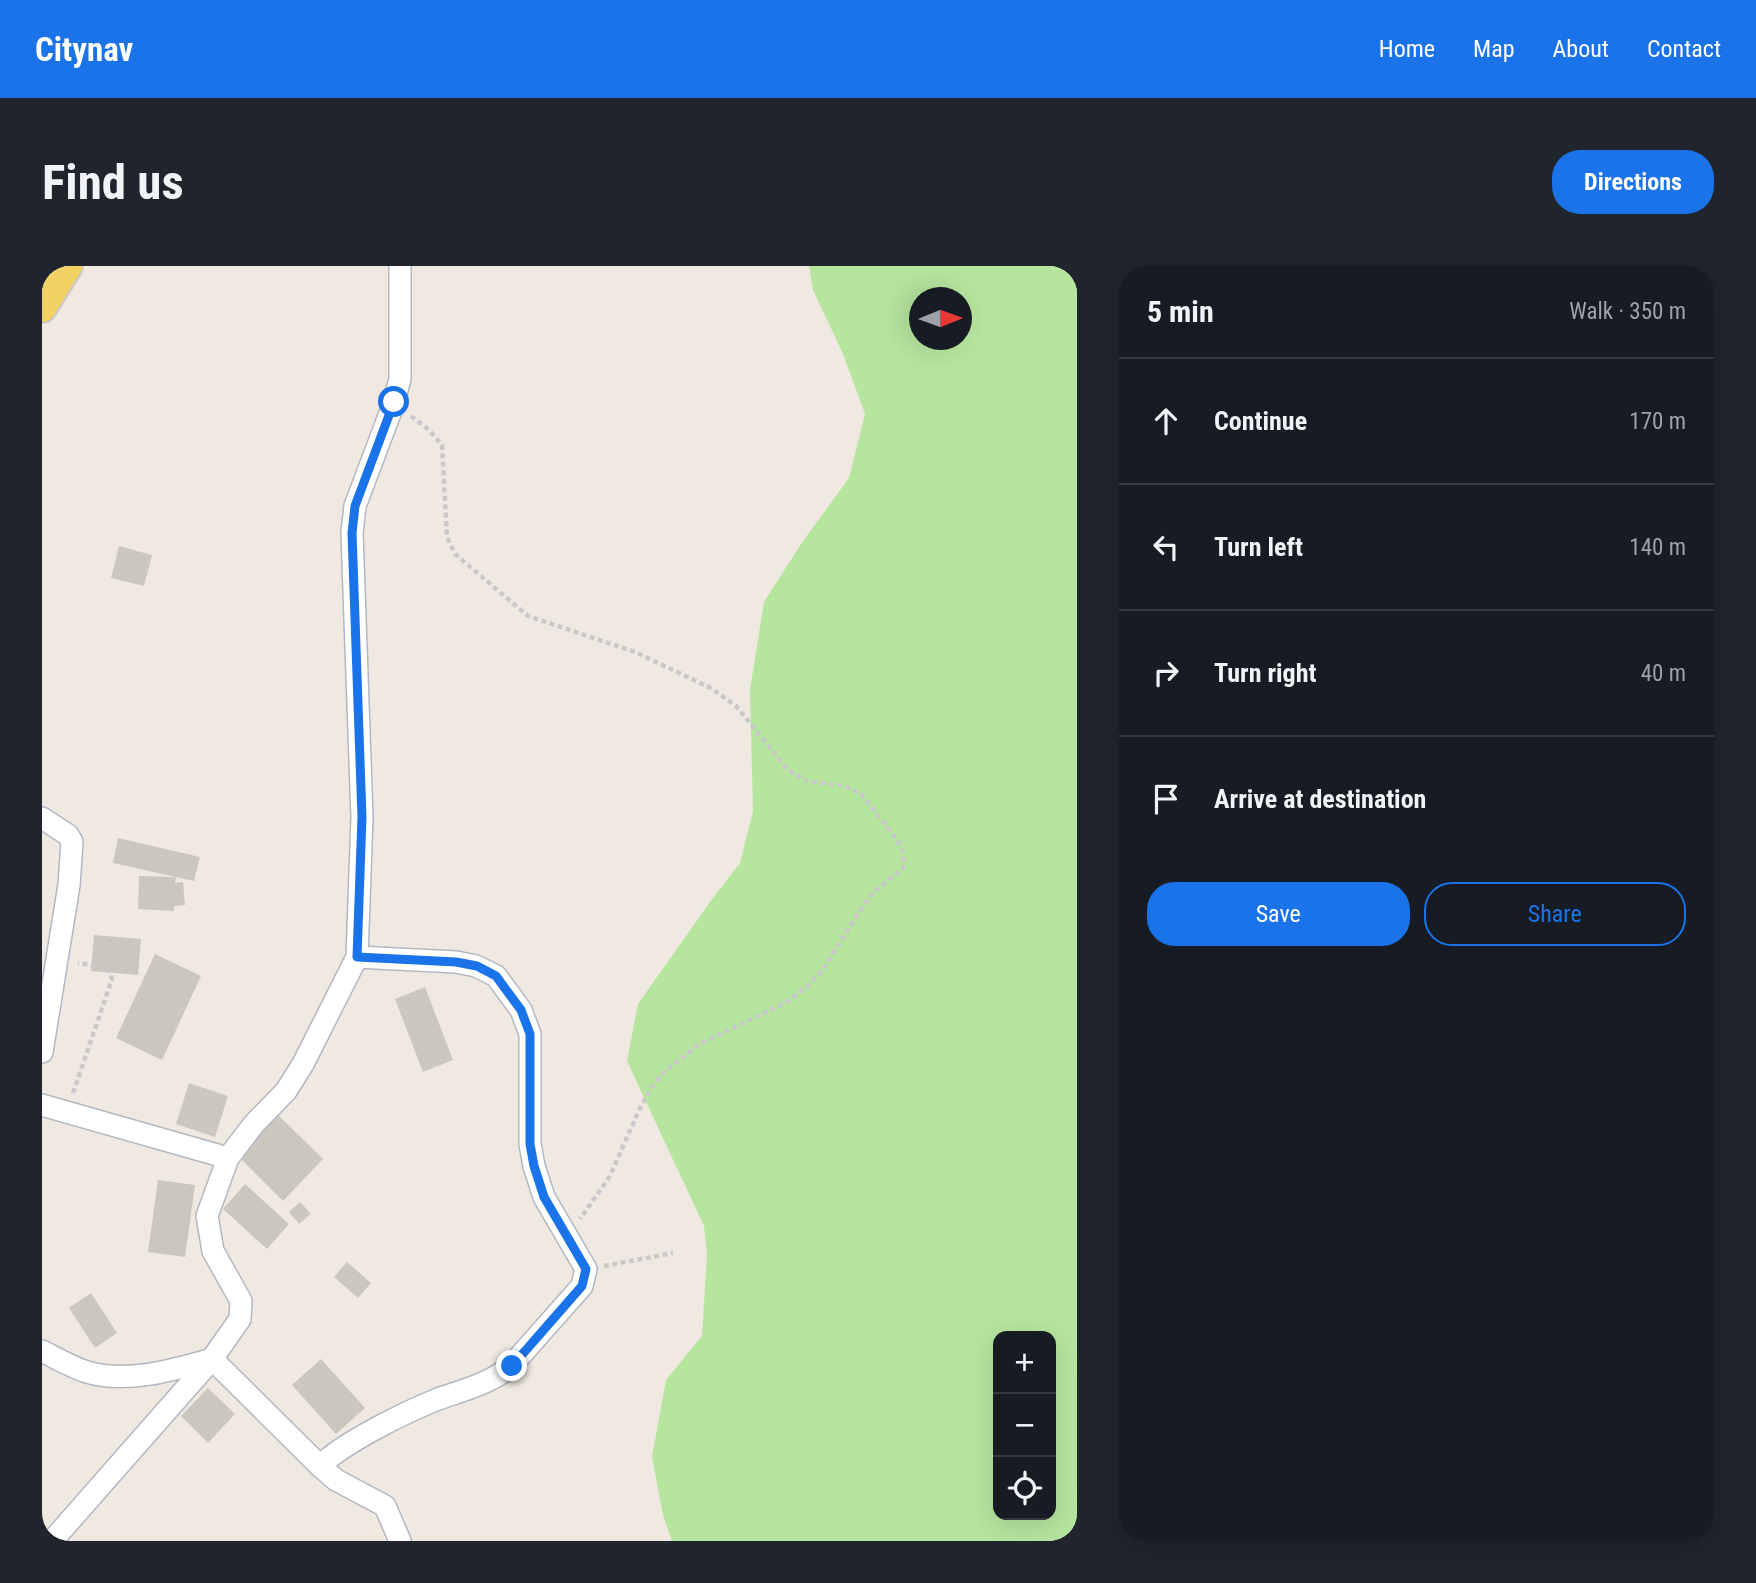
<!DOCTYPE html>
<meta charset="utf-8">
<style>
:root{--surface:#171b24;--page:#20242c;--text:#f1f3f6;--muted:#9ea1a6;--line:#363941;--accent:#1a73e8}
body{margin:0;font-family:"Roboto Condensed",sans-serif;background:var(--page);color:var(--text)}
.controls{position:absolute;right:21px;bottom:21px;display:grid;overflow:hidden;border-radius:14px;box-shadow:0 7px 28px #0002}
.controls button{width:63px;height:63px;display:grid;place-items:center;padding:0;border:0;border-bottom:2px solid var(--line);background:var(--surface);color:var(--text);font:35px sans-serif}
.compass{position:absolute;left:867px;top:21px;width:63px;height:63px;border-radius:50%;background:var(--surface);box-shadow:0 7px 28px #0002;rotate:89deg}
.stop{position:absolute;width:21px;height:21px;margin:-16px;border:5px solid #1a73e8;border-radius:50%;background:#fff}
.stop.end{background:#1a73e8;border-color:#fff;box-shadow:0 2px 7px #0008}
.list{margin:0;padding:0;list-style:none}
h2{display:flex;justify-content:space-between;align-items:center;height:91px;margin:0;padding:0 28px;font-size:30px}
h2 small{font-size:23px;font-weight:400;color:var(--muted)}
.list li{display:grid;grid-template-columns:46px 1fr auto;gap:21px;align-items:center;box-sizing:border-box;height:126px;padding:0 28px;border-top:2px solid var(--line)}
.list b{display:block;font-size:26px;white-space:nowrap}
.list em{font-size:23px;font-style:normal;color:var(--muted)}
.actions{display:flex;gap:14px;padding:21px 28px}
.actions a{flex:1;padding:16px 0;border:2px solid var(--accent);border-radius:28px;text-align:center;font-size:24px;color:var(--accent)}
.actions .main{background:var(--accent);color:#fff}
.icon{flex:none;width:38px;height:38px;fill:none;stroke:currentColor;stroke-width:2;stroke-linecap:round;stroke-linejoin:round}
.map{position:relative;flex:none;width:1035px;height:1275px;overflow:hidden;border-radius:28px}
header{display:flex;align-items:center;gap:42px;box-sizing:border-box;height:98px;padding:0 35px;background:var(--accent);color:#fff}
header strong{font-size:33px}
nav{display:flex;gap:38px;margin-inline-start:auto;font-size:24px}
.intro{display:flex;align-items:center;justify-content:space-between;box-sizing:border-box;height:168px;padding:0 42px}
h1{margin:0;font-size:49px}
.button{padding:18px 32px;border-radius:28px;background:var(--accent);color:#fff;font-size:24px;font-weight:700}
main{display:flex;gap:42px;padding:0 42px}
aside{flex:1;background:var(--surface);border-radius:28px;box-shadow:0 7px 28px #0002}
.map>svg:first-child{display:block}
.green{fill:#b6e59e;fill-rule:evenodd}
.building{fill:#cbc7bf}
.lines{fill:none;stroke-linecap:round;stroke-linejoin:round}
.minor-casing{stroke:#b4b7c1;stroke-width:24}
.major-casing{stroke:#c9c9c9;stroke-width:32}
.path{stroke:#c9c9c9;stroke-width:4.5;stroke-dasharray:5 3.5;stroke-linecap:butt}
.minor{stroke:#fff;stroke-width:21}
.major{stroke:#f2d163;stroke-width:28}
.route{stroke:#1a73e8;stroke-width:9}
</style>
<header>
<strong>Citynav</strong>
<nav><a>Home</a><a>Map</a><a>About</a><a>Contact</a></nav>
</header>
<div class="intro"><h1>Find us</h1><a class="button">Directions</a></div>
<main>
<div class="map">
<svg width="1035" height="1275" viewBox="0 0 1035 1275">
<rect width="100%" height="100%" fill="#efe9e1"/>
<path class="green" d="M767 0H1035V1275H630L621 1249 610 1191 624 1114 660 1070 665 988 662 960 585 795 596 738 668 636 698 597 711 545 708 424 722 336 761 275 807 212 823 148 801 88 771 24ZM878 32H920V74H878ZM956 1070H1009V1249H956Z"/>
<g class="building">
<polygon points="77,280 110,289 102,320 69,312"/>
<polygon points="76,572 158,591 152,615 71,597"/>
<polygon points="97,610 134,611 133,617 141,616 143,639 132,640 132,645 96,643"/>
<polygon points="52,669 99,673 96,709 49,705"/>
<polygon points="113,688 159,710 120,794 74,772"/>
<polygon points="383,721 411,794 381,806 353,733"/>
<polygon points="147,817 186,830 173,871 134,858"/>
<polygon points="234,847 281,893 241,935 194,888"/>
<polygon points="116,914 153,919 143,991 106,986"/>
<polygon points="203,918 247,958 225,983 181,943"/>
<polygon points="258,936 269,948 257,958 247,946"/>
<polygon points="305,996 329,1017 316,1032 292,1011"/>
<polygon points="49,1027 75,1067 53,1082 27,1042"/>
<polygon points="279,1093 323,1142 294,1168 250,1119"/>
<polygon points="166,1122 193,1148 166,1177 139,1150"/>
</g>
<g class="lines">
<defs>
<g id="minor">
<polyline points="0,552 26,569 30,576 27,619 0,786"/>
<polyline points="0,839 186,892"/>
<path d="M0 1085C14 1092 29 1101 45 1106 83 1118 133 1104 170 1093"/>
<polyline points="170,1093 278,1200 294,1214 343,1240 358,1275"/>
<path d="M278 1200C302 1176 364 1146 396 1133 422 1124 450 1117 470 1099L540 1020 544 1003 502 931 492 900 488 878V768L479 744 454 710 434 700 414 696 315 691"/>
<polyline points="10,1275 170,1093 198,1053 199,1035 171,985 165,950 186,892 212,858 244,825 261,798 315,691 320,551 310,267 313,240 350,142 358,113 358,0"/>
</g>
<polyline id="major" points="0,42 26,0"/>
</defs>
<use href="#minor" class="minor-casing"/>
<use href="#major" class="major-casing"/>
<g class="path">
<polyline points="369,150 387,164 400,179 405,271 413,288 486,350 593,386 669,422 694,440 746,504 765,515 803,520 819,528 856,575 861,587 861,602 832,626 820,642 780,705 763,722 743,737 659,777 623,805 609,822 597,844 568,910 538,953"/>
<polyline points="31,827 70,713 66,702 36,697"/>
<polyline points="562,1000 631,987"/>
</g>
<use href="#minor" class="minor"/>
<use href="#major" class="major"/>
</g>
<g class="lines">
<polyline class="route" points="352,136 313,240 310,267 320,551 315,691 414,696 435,700 454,710 479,744 488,768 488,878 492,900 502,931 544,1003 540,1020 470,1100"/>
</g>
</svg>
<div class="controls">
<button>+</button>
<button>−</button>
<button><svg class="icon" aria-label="locate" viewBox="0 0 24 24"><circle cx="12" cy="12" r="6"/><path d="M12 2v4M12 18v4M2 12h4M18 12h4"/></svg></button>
</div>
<svg class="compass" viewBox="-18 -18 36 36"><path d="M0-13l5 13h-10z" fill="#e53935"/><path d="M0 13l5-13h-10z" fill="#9ea1a6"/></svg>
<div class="stop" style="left:352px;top:136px"></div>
<div class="stop end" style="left:470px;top:1100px"></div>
</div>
<aside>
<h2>5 min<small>Walk · 350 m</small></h2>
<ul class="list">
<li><svg class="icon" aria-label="ahead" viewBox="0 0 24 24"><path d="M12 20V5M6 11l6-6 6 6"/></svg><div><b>Continue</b></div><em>170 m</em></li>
<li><svg class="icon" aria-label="left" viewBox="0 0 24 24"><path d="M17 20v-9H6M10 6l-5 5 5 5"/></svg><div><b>Turn left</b></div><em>140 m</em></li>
<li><svg class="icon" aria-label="right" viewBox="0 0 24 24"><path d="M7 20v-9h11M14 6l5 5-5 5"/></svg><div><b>Turn right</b></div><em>40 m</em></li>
<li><svg class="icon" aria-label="arrive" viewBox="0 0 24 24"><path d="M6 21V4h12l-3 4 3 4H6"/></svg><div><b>Arrive at destination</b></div></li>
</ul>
<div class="actions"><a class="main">Save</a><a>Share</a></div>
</aside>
</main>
